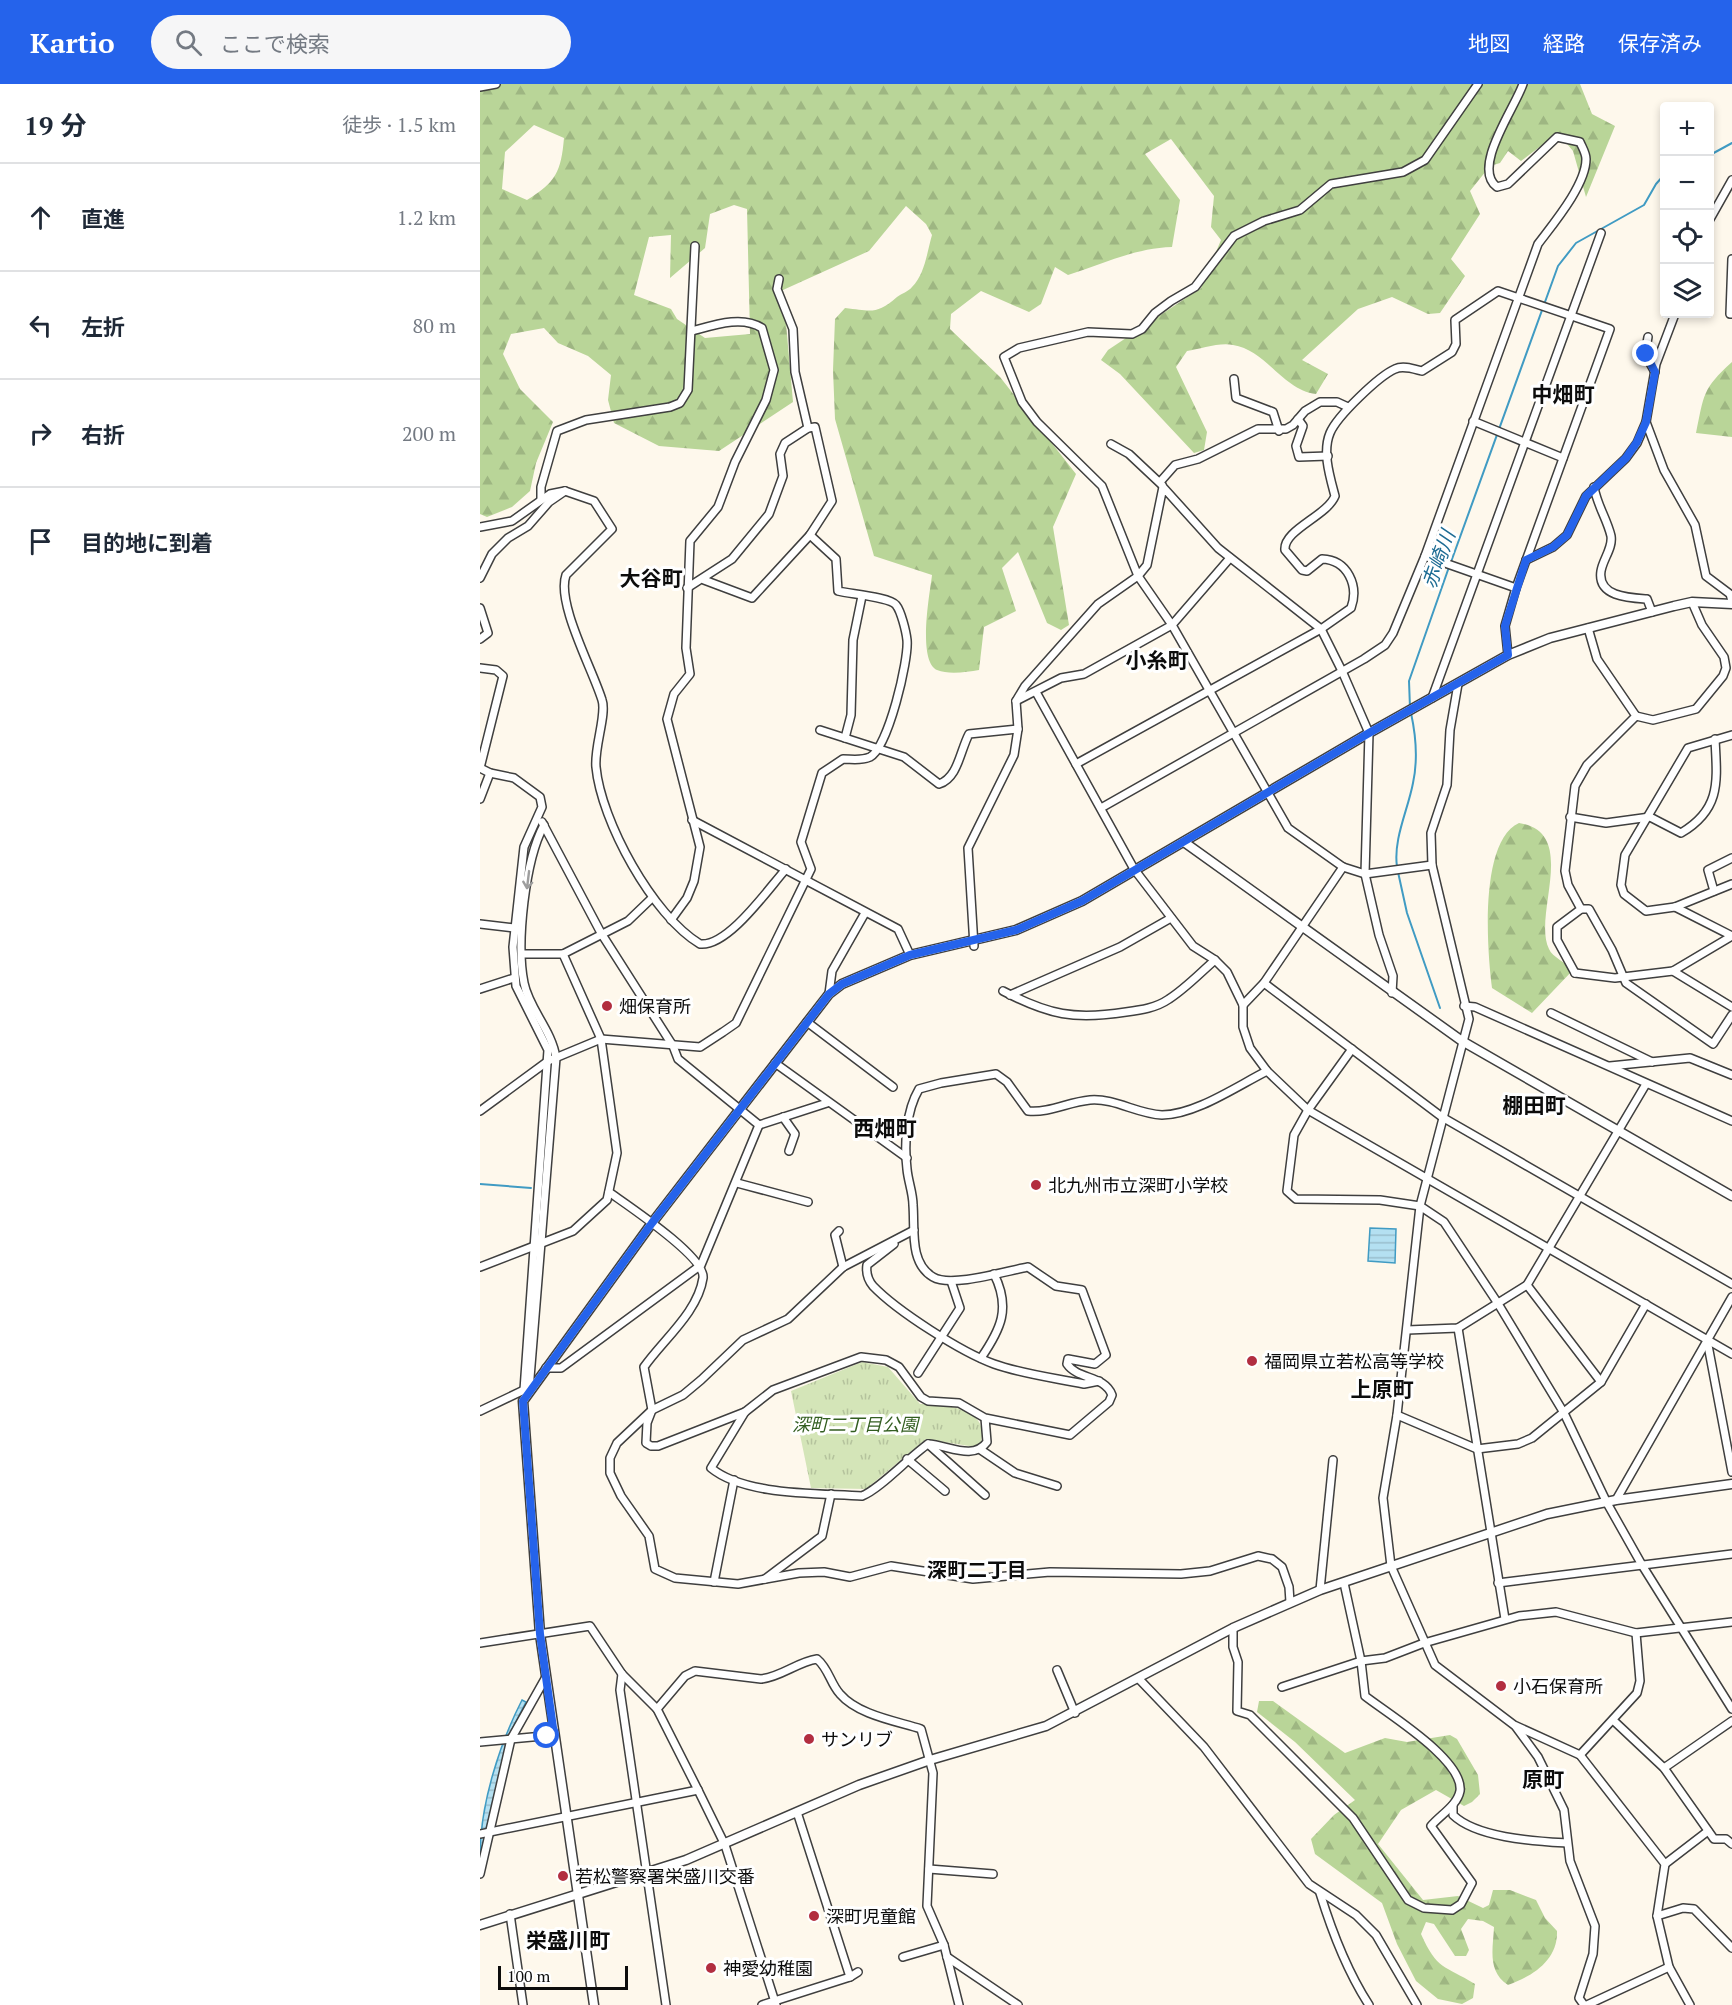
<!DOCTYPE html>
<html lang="ja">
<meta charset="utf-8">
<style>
:root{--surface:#fff;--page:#f6f6f7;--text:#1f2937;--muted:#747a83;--line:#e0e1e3;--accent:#2563eb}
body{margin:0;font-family:"PT Serif","Noto Sans JP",serif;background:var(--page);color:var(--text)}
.controls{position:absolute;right:18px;top:18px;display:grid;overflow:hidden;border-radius:6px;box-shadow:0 3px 9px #0003}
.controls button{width:54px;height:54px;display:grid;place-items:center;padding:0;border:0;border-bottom:2px solid var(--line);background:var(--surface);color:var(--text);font:30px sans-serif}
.scale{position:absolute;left:18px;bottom:15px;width:130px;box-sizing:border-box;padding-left:6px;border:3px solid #0c0c0c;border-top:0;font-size:16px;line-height:21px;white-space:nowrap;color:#0c0c0c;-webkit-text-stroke:4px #fff;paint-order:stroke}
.stop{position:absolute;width:18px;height:18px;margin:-14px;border:4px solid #2563eb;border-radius:50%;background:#fff}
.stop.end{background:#2563eb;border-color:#fff;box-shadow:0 2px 6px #0008}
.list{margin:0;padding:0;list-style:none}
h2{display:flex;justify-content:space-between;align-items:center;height:78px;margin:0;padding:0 24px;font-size:26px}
h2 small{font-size:20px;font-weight:400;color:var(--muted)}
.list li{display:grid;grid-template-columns:39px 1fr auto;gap:18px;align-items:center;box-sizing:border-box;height:108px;padding:0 24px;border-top:2px solid var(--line)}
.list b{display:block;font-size:22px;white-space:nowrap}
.list em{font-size:20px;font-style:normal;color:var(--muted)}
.icon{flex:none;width:33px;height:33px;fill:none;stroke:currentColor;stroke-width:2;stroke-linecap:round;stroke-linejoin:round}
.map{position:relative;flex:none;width:1252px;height:1921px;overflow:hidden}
header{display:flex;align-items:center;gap:36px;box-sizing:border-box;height:84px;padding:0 30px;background:var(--accent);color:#fff}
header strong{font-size:28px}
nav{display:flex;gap:33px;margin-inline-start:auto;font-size:21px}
.search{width:420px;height:54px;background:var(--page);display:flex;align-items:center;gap:15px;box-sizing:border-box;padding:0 21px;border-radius:33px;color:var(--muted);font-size:22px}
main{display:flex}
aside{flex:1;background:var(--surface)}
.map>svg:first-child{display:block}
.forest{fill:url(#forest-firs);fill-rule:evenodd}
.park{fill:url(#park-tufts)}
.water{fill:url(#water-rules);stroke:#409bc3;stroke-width:1.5}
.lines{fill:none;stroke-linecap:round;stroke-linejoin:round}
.stream{stroke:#409bc3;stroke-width:2}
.minor-casing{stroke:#3f3f3f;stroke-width:10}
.tertiary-casing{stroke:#3f3f3f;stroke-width:11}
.minor{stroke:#fff;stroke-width:7}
.tertiary{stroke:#fff;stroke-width:8}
.oneway{stroke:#9e9e9e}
.route{stroke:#2563eb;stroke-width:8}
.poi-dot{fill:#b22e40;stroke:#fff;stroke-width:2}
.labels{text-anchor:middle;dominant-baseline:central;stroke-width:6;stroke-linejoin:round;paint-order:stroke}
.poi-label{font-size:18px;fill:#0c0c0c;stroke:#fff;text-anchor:start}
.park-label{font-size:18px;font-style:italic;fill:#335e21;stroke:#fff}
.water-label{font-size:20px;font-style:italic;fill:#1e6c94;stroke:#fff}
.neighbourhood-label{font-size:20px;font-weight:bold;fill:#0c0c0c;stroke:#fff}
.quarter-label{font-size:21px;font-weight:bold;fill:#0c0c0c;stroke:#fff}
</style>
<header>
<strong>Kartio</strong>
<div class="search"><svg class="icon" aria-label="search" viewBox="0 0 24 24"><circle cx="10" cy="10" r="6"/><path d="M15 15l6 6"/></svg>ここで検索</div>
<nav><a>地図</a><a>経路</a><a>保存済み</a></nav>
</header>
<main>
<aside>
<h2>19 分<small>徒歩 · 1.5 km</small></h2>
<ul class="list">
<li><svg class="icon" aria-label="ahead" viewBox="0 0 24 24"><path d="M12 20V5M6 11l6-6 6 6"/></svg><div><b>直進</b></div><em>1.2 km</em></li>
<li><svg class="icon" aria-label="left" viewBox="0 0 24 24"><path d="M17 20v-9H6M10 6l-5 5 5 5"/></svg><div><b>左折</b></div><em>80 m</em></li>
<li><svg class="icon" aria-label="right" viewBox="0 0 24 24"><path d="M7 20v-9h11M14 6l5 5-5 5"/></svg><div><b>右折</b></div><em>200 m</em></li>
<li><svg class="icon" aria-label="arrive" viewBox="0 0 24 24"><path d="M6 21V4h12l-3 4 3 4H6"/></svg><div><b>目的地に到着</b></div></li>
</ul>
</aside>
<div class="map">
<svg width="1252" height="1921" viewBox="0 0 1252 1921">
<defs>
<pattern id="forest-firs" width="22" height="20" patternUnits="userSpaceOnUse" patternTransform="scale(1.5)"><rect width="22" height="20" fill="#b9d598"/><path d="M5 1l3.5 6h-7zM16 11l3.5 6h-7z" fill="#9eb682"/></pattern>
<pattern id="park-tufts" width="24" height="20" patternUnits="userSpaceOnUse" patternTransform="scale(1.5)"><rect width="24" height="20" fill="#d4e5b8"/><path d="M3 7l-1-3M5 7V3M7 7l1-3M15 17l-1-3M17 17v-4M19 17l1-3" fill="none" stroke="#b5c39d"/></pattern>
<pattern id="water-rules" width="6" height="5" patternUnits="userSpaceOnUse" patternTransform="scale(1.5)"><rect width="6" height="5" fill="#b4e0f1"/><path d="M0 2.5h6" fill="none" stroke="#9abfcd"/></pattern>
</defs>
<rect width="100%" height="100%" fill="#fef8ec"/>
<g class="forest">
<path d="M0 0H1100L1112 30 1135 42 1106 113 1093 67 1078 49 1041 77 1028 67 1020 79 1010 82 990 107 1000 130 971 175 985 192 960 229 948 230 912 213 878 225 822 276 848 290 836 310C803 306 786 266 753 261 740 258 720 265 707 267L696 283 727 348 724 366 714 369 640 290 621 276 628 266 721 204 741 156 731 143 734 112 691 55 665 70 700 116 692 163C655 164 623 180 588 191L575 183 561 220 549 228 501 207 471 230 470 245 520 293 596 390 573 443 589 541 581 546 567 539 538 468 522 484 536 527 504 543 499 586C487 588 469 591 457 586 437 576 450 509 452 491L394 472 355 335 353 286 355 235 365 224C392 227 396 231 417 213 422 209 428 208 432 203 445 190 447 168 452 151L446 140 426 122 389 167 303 206 313 318 239 367 179 362 134 339 128 316 131 291 108 272 78 259 64 244 31 250 23 270 40 305 73 338 56 379 50 407 32 423 7 433 0 430ZM54 41 84 54C81 88 76 98 47 116L22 105 25 68ZM254 121 267 125 270 250 225 254 197 235 191 225 154 211 169 153 191 151 190 194 225 164 230 130Z"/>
<path d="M1252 278V353L1216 349C1224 311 1222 305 1252 278Z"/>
<path d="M1039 739C1100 748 1052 831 1069 865 1072 873 1087 879 1093 886L1052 929 1012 904C1007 866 999 757 1039 739Z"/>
<path d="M779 1617H793L865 1669 905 1654 927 1658 970 1651 977 1655 998 1691 1000 1710 992 1718 984 1722 956 1706 921 1726 898 1760 943 1816 978 1812 1003 1824 1009 1821 1013 1806H1030L1056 1816 1065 1834 1077 1847C1078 1876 1053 1892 1028 1901 1007 1887 1013 1865 1014 1843L1003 1837 988 1835 981 1845 989 1866 986 1872H975L954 1840 946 1838 941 1850C957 1886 964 1881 995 1900L993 1914 982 1920 958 1915 936 1897 917 1860 902 1819 835 1770 831 1755 854 1731 875 1716 815 1658 777 1628Z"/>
</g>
<path class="park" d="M382 1278 408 1283 440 1320C463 1321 510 1322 501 1358L495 1363 446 1355 386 1405 331 1404 311 1307Z"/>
<g class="water">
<polygon points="890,1144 916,1145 915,1179 888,1177"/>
<path d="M42 1616 46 1618 28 1653 0 1772C0 1721 19 1661 42 1616Z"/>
</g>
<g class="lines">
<g class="stream">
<polyline points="1230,71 1252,59"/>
<polyline points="971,478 1078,182 1096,159 1164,121 1176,100 1184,91"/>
<polyline points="930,624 929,597 969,483"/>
<path d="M917 783C913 755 928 726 933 699 938 676 936 652 931 629"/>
<polyline points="918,788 927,829 960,924"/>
<polyline points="0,1100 51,1104"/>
</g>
<defs>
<g id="minor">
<polyline points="0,3 16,0"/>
<polyline points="1230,135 1252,96"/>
<polyline points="1252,175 1250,230 1252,230"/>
<polyline points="299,195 297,205 313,245 315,288 328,344"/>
<polyline points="1168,253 1165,270 1175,288"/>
<polyline points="754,295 756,314 793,328 799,347"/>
<polyline points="818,335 823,342 816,362 819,373 848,372"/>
<polyline points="993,337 1083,374"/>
<polyline points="1166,338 1184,386 1215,441 1226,492 1250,510 1252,517"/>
<polyline points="631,360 649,370 682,401"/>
<polyline points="680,398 695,381 718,375 778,345 806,345 813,341 825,327 840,318 857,318 868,323"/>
<path d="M1114 403C1117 421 1127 435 1131 452 1133 464 1123 475 1121 487 1117 513 1150 514 1167 515L1172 528"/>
<polyline points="61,415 61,403 77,347 106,336 190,323 200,319 208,306 215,162"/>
<path d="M0 443 32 437 70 410 85 407 114 417 132 445 86 491C76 519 113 586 122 616 127 630 114 663 116 683 121 737 173 832 220 860 248 863 288 805 306 785"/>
<polyline points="945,472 1036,504"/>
<polyline points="1046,476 1073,463 1087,451 1106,412 1146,374 1157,359 1166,338 1176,280 1195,230"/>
<polyline points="0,494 12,470 28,454 48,442 69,418 85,407"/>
<polyline points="207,504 252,475 289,430 303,392 300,370 305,359 328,344 335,343 352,417 330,451 272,514 224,496"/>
<polyline points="0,524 8,549 0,555"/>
<polyline points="0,584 16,586 23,592 0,684"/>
<polyline points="978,600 970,646 967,701 951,749 952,781 989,935 940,1122 917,1331 903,1414 911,1482 955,1581 1034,1641 1100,1671 1185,1780 1177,1832 1189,1883 1210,1921"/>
<polyline points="556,608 654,785 713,862 735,876 747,888 763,921 763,943 770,964 787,987 828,1026 1252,1270"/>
<polyline points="952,614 1121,149"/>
<polyline points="536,617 581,594 604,590 692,541 750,474"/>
<polyline points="1156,632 1173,636 1216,625 1243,592 1246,584 1244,573 1222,541 1212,518"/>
<path d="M340 646 424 673 459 700C478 694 480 667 489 650L538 645"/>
<polyline points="1252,651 1208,664 1145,771 1141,801 1144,810 1166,827 1195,823 1252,800"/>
<polyline points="365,654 371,631 373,556 382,512"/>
<path d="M596 680 841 545 871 524C879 502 868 476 842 475L827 487 822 486 805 466C803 446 847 432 855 412 850 393 842 368 850 349 857 332 899 292 915 285 923 281 934 285 942 287L972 268 976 260 975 236 1018 207 1130 245 1036 504 1025 542 1028 571"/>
<polyline points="0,684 10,689 34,694 60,713 62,723 44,763 33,863 36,902 68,966 44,1306"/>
<polyline points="0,715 10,689"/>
<path d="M621 724 884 575 905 561 913 549 945 472 1058 160C1073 140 1106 101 1106 75 1106 69 1102 63 1100 58L1077 53 1028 100 1017 103C991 84 1035 24 1043 0"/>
<path d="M1090 733 1126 739 1170 733 1201 749C1242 725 1237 696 1235 655"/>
<polyline points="212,736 418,845 430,871"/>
<polyline points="62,738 121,849 193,962 198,975 279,1041"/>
<polyline points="952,781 885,790 863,783 808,744 692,541 658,492 622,402 557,338 542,318 524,273 539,264 608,248 652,250 662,245 675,229 691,217 715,203 754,152 784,137 820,126 851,100 923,88 945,76 998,0"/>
<polyline points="1234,807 1228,786 1252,774"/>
<polyline points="1195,823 1252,852"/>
<polyline points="1101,825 1109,825 1132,866 1146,899 1233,960 1252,931"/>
<path d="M191 836 207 814 214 797 220 763 187 635 194 610 210 590 206 564 210 457 238 423 255 378 286 316 294 286 282 244C262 231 234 241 212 247"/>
<polyline points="0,840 34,844"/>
<polyline points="494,862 488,764 534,671 538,645 536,617 545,602 618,520 658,492 667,481 683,403 738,464 841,545 862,587 889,649 885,790 899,851 913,892 912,909"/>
<polyline points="42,870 83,870 148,837 172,814"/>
<polyline points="1193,887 1252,923"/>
<polyline points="1095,889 1077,856 1077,843 1101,825 1088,801 1085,787 1095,702 1107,681 1156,632 1117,575 1108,544"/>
<polyline points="1095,889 1135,894 1193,887 1252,852"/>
<polyline points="784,899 962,1033 1252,1200"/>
<polyline points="0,905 34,894"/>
<path d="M523 907C569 931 594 936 646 928 661 926 676 924 689 915 706 904 720 889 735 876"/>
<polyline points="349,910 352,887 385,829"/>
<polyline points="530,911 640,863 691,834"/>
<polyline points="763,921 784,899 863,783"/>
<polyline points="984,922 995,923 1252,1037"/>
<polyline points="1071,929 1172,978"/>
<polyline points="327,938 413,1003"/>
<polyline points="872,965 828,1026 814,1051 807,1107 816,1115 900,1116 940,1122 964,1138 1017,1218 1084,1329 1127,1419 1162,1481 1252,1625"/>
<polyline points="295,979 427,1074"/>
<polyline points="1130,982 1210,974 1252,991"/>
<path d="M0 1027 68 977 121 955 220 963 243 948 256 939 331 785 321 758 342 689 363 675C372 675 381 677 390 673 408 664 429 576 427 556 426 547 421 527 416 521 410 513 370 510 358 507L356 475 330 451"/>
<polyline points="303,1033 315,1050 309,1067"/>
<polyline points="279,1041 347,1019"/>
<polyline points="257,1099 328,1118"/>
<path d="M129 1108C147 1121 226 1173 223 1194 218 1228 183 1256 164 1283L172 1326 167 1339 166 1359 171 1362H178L265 1328"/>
<polyline points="434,1146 363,1183 308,1235 263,1256 221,1296 203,1311 172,1326 137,1359 130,1374 130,1389 141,1412 169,1452 175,1485 195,1494 258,1500 319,1489 344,1488 370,1493 411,1482 493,1495 570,1488 701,1490 730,1487 778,1472 792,1475 802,1483 809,1503 810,1518"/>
<polyline points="359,1147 355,1151 363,1183"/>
<path d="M414 1160 387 1181C386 1188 388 1196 393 1202 417 1227 481 1268 514 1280 542 1290 575 1294 604 1300L619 1297"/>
<polyline points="0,1183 93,1147 127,1116 137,1069 121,955 83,870"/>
<polyline points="1047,1201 1121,1298"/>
<polyline points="978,1244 1025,1535"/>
<polyline points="927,1246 978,1244 1047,1201 1166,1000"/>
<polyline points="1227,1256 1252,1388"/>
<path d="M501 1274C521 1245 531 1224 514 1190"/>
<polyline points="66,1284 81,1284 221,1181 279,1041"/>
<polyline points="438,1289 480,1224 471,1197"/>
<path d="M0 1327 44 1306H49L76 974C72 946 49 925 44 899 36 859 45 776 64 741"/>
<polyline points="917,1331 997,1365 1038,1360 1052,1354 1121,1298 1166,1220"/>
<path d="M505 1334 507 1358C493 1377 468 1361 448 1360 428 1374 400 1405 382 1412 339 1409 265 1412 231 1384L265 1328 293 1306 381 1273 406 1276 419 1283 441 1313 448 1317 479 1319 505 1334 590 1351 629 1318 632 1311C624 1291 598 1296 587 1280L588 1275 615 1280 626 1271 602 1206 576 1202 548 1183C526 1187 471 1204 453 1193 429 1179 435 1145 433 1121 433 1109 428 1097 427 1085 424 1060 426 1027 439 1005L461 999 516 990 527 998 548 1027C570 1029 588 1018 610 1016 635 1014 657 1030 682 1031 715 1031 757 1002 787 987"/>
<polyline points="448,1360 505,1411"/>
<polyline points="501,1366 535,1389 577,1402"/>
<polyline points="427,1375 465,1407"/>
<polyline points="1136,1416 1252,1213"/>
<polyline points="285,1495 342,1452 351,1410"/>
<polyline points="234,1498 254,1396"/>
<polyline points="1018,1499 1252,1470"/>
<polyline points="840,1506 853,1376"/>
<path d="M753 1544V1563L758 1578 757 1627 770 1631 873 1734 928 1816 944 1824 972 1826 981 1820 992 1799 951 1742C960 1731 977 1722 980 1707 984 1676 908 1630 885 1612L881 1577 864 1499"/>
<polyline points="0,1559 110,1542 142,1590 177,1625 218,1706 245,1761 296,1921"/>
<polyline points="577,1586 595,1629"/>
<polyline points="142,1590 140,1606 186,1921"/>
<polyline points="659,1595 724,1663 829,1800 876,1831 896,1851 937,1921"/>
<polyline points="802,1603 881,1577 905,1574 944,1559 1039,1532 1076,1528 1156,1549 1252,1538"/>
<path d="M177 1625 205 1592 215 1587 281 1595C301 1593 317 1578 337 1575 349 1585 350 1599 360 1610 378 1631 416 1637 441 1645L453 1689 447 1822 464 1861 479 1921"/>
<polyline points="1134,1637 1184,1684 1234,1755 1246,1755 1252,1760"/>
<polyline points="1036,1643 1058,1673 1084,1726 1090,1777 1115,1842 1113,1870 1099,1914 1104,1921"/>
<polyline points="0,1658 74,1651"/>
<polyline points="1100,1671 1157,1609 1160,1597 1156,1549"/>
<polyline points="1184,1684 1252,1637"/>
<path d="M973 1721V1731C997 1754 1054 1757 1086 1759"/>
<polyline points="317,1728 370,1893"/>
<polyline points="0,1750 218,1706"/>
<polyline points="1185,1780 1228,1747"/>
<polyline points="449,1785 513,1790"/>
<polyline points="0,1790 31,1655 66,1593"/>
<path d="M840 1809C852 1848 867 1887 889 1921"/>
<polyline points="30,1830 43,1921"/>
<polyline points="1177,1832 1203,1824 1214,1825 1252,1864"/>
<polyline points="423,1873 464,1861"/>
<polyline points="467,1873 538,1921"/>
<polyline points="282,1921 370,1893 378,1888"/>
<polyline points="1107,1921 1189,1883"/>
</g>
<g id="tertiary">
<polyline points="704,758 982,957 1252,1112"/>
<polyline points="0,1841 206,1776 379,1701 450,1676 566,1642 753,1544 840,1506 1067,1430 1136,1416 1252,1400"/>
<polyline points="114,1921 60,1550 43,1317 172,1139 349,910 362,900 430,871 536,846 602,817 889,649 1028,571 1070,554 1194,522 1212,518 1252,520"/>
</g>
</defs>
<use href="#minor" class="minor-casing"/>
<use href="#tertiary" class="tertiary-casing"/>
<use href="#minor" class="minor"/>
<use href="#tertiary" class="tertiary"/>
</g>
<defs><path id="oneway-shaft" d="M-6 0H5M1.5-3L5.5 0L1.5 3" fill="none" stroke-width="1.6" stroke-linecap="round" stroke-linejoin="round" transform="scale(1.5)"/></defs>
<use class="oneway" href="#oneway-shaft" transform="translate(48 796) rotate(97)"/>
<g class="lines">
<polyline class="route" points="67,1652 74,1651 60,1550 43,1317 172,1139 349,910 362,900 430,871 536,846 602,817 889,649 1028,571 1025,542 1046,476 1073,463 1087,451 1106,412 1146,374 1157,358 1166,338 1175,288 1166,270"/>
</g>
<g class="poi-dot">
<circle cx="127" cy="922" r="6"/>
<circle cx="556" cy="1101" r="6"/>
<circle cx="772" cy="1277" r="6"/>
<circle cx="1021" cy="1602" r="6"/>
<circle cx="329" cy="1655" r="6"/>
<circle cx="83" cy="1792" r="6"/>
<circle cx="334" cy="1832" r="6"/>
<circle cx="231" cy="1884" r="6"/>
</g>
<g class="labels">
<g class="poi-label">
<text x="139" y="922">畑保育所</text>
<text x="568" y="1101">北九州市立深町小学校</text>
<text x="784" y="1277">福岡県立若松高等学校</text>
<text x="1033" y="1602">小石保育所</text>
<text x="341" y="1655">サンリブ</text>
<text x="95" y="1792">若松警察署栄盛川交番</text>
<text x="346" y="1832">深町児童館</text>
<text x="243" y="1884">神愛幼稚園</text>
</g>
<g class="park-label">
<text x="375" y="1340">深町二丁目公園</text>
</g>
<g class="water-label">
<text transform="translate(958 475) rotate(-70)">赤崎川</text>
</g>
<g class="neighbourhood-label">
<text x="497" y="1485">深町二丁目</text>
</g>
<g class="quarter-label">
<text x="1083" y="310">中畑町</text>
<text x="171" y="494">大谷町</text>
<text x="677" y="576">小糸町</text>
<text x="1054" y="1021">棚田町</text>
<text x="405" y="1044">西畑町</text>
<text x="902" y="1305">上原町</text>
<text x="1063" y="1695">原町</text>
<text x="88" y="1856">栄盛川町</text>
</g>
</g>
</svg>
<div class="controls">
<button>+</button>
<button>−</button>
<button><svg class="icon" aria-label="locate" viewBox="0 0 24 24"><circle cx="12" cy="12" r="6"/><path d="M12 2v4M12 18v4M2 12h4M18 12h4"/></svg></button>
<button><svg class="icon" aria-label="layers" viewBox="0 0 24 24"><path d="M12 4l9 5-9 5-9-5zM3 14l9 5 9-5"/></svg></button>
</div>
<div class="scale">100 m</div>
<div class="stop" style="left:67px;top:1652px"></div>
<div class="stop end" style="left:1166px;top:270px"></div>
</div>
</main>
